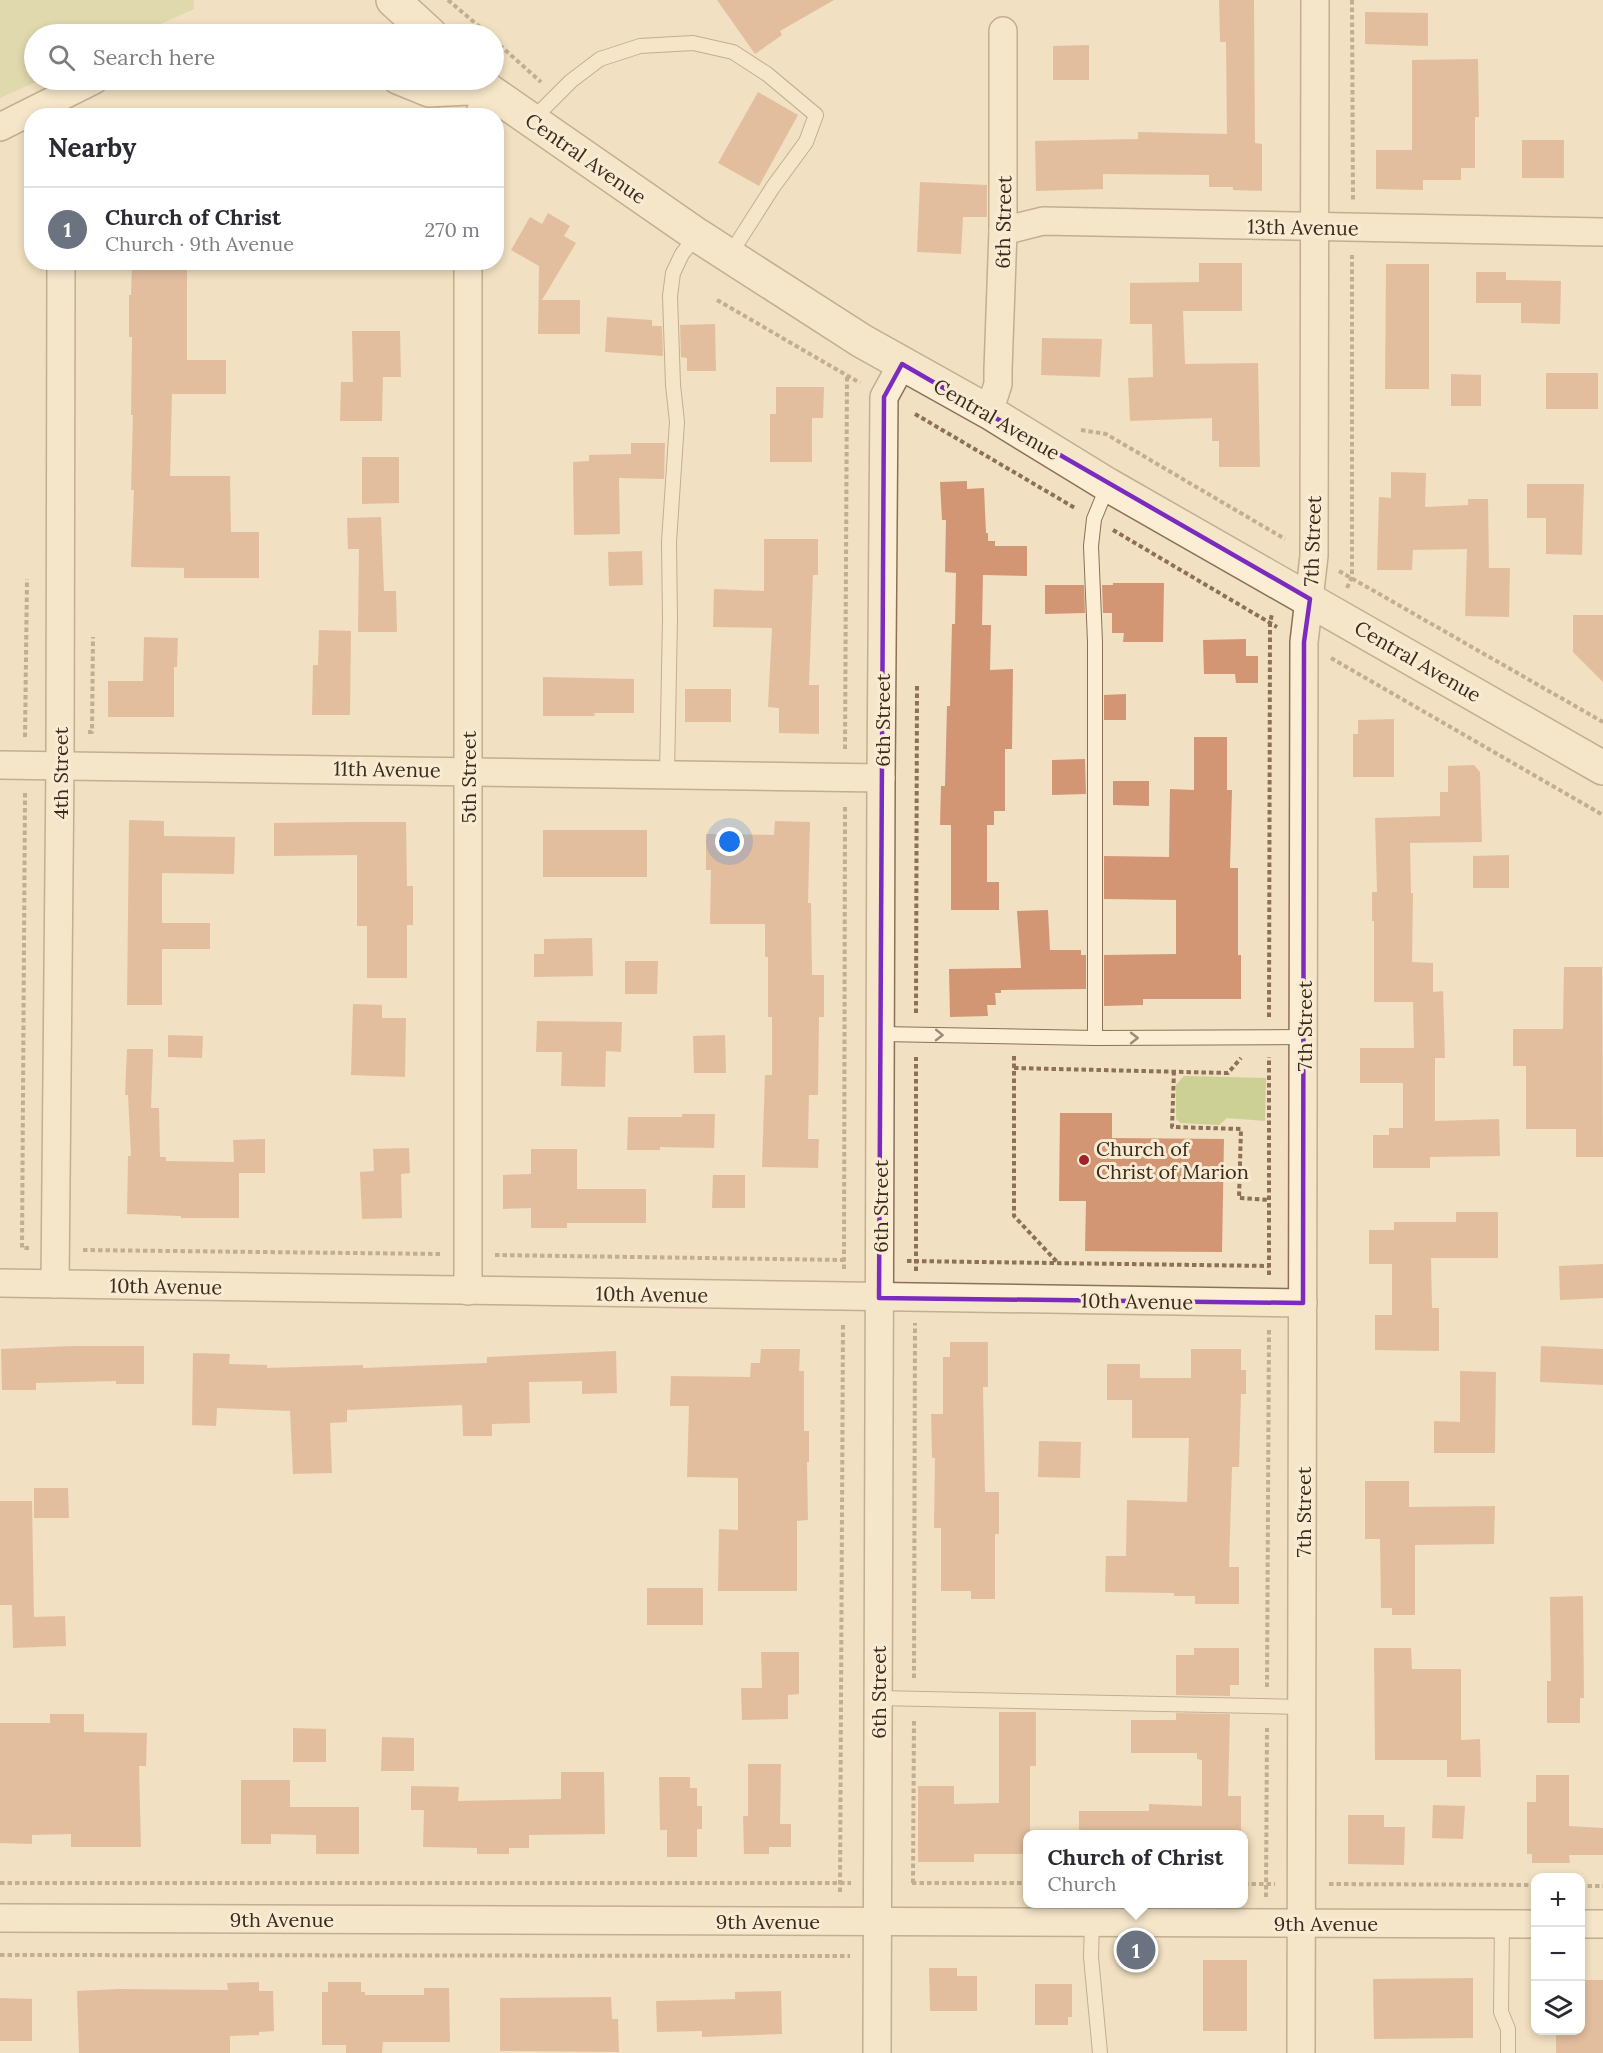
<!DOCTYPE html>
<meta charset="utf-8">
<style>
:root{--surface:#fff;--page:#f7f7f7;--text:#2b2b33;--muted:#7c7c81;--line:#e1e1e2;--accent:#2563eb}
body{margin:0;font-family:Lora,serif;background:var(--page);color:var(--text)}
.controls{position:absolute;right:18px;bottom:18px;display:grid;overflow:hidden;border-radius:12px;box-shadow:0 3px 9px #0003}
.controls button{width:54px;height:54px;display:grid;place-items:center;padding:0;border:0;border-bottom:2px solid var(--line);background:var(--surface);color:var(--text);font:30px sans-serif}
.you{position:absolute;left:730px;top:842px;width:21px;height:21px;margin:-15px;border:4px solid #fff;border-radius:50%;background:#1a73e8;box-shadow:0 0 0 9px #1a73e833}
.badge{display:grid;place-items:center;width:39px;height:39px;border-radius:50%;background:var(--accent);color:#fff;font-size:20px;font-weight:700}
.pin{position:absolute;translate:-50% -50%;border:3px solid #fff;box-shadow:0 2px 6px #0006}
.popup{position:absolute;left:1023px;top:1830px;width:225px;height:78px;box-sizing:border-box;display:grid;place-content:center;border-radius:12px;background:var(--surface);filter:drop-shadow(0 2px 4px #0005);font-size:20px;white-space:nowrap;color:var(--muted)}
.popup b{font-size:22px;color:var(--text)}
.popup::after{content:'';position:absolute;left:50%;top:100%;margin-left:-12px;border:12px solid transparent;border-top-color:var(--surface)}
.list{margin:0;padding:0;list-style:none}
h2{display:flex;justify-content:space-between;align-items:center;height:78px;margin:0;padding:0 24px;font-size:26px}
h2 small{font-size:20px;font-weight:400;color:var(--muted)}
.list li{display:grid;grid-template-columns:39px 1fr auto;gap:18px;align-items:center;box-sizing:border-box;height:84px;padding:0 24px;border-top:2px solid var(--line)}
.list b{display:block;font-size:22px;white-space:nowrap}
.list p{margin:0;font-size:20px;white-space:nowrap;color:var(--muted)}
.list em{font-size:20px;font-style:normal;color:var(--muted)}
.icon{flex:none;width:33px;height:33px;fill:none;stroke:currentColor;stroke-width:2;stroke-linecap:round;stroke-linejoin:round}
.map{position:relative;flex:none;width:1603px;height:2053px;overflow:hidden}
.search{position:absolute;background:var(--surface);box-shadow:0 3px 9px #0003;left:24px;top:24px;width:480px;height:66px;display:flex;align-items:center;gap:15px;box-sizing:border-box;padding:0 21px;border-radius:33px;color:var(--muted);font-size:22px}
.panel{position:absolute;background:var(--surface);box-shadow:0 3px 9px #0003;left:24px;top:108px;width:480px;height:162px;border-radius:24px}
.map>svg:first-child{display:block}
.green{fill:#cdd094}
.building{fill:#d29674}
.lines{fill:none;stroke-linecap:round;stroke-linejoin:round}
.service-casing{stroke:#8c7157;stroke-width:16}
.minor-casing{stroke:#8c7157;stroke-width:30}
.tertiary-casing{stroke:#8c7157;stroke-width:36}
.path{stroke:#8c7157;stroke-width:4;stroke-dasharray:4.5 3;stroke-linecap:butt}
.service{stroke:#fbeed5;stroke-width:14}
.minor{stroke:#fbeed5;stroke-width:27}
.tertiary{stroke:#fbeed5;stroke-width:33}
.oneway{stroke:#9b8c79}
.marked{fill:none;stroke:#7b2cbf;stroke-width:4.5;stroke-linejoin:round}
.poi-dot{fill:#a0232b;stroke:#f8ebd2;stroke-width:2}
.labels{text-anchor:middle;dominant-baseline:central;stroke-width:6;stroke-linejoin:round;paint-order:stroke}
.street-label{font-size:20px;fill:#3b2a1d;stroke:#f8ebd2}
.poi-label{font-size:20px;fill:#3b2a1d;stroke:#f8ebd2;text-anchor:start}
</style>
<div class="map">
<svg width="1603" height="2053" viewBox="0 0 1603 2053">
<rect width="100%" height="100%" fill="#f1e0c1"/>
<g class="green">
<polygon points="0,0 194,0 194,9 138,34 34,34 34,80 40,80 0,98"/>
<polygon points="1184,1076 1266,1078 1265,1121 1227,1118 1219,1125 1181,1123 1176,1119 1176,1085"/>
</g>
<g class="building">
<polygon points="717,0 834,0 780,31 782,35 755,54"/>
<polygon points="1219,0 1254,0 1255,143 1262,144 1262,191 1233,190 1233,187 1209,187 1209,175 1103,174 1103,189 1036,191 1035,141 1138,139 1138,132 1227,134 1226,42 1220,42"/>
<polygon points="1365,12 1428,13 1428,46 1365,44"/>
<polygon points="1089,45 1089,80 1053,80 1053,46"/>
<polygon points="1478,59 1479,117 1475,117 1475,168 1461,168 1461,180 1423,180 1423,190 1376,189 1376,150 1412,150 1412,60"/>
<polygon points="758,92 798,115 759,186 718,163"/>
<rect x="1522" y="140" width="42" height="38"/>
<polygon points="920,182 987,185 987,217 963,217 961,254 917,252"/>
<polygon points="548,213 570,226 564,236 576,243 542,300 580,300 580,334 538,334 539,266 511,250 530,217 542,224"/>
<polygon points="132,262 187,262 187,360 226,360 226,394 172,394 170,476 230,476 231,532 259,532 259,578 184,578 184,568 131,567 134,490 131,490 133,415 131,415 132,337 129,337 129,295 131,295"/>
<polygon points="1199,263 1242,263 1242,311 1183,311 1185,364 1258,363 1260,467 1219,467 1219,441 1212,441 1212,418 1130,421 1128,378 1153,377 1152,324 1130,324 1130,283 1199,282"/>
<polygon points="1386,264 1429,264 1429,389 1385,389"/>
<polygon points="1476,272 1506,272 1506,280 1561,281 1560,324 1521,323 1521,303 1476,303"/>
<polygon points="607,317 652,320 652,326 662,326 663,356 605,352"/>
<polygon points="715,324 716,371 687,371 687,358 681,357 680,325"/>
<polygon points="352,331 400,331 401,377 383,377 382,421 340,421 341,382 353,382"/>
<polygon points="1042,338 1102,339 1100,377 1041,375"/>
<rect x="1546" y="373" width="52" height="36"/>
<polygon points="1451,374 1481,375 1481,406 1451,406"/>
<polygon points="776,387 824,387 823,418 812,418 812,462 770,462 770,414 776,414"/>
<polygon points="631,443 665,443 664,479 619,478 620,534 574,535 573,462 589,461 589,455 631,454"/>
<polygon points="362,457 399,457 399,503 362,504"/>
<polygon points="1391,472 1426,473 1425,507 1468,505 1468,499 1488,499 1489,568 1510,568 1509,617 1465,616 1467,549 1413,550 1412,570 1377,570 1379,497 1391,498"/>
<polygon points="967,481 967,489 984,488 986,533 988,533 988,541 995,541 995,546 1027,546 1027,576 983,575 982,625 991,625 990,670 1013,669 1012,749 1005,749 1005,811 994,811 994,825 987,825 987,882 999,882 999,910 951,910 951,825 940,825 941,786 945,786 947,706 950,706 952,624 955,624 956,573 945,572 946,520 942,520 940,482"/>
<polygon points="1527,484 1584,484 1582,555 1546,554 1546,518 1527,518"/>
<polygon points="381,517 384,591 396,591 397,632 358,632 359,549 348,549 347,518"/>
<polygon points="764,539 818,539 818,575 813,575 809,685 819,685 819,734 779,733 779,708 768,707 772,628 713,627 714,589 764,591"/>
<polygon points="642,551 643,585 609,586 608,552"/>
<polygon points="1113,583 1164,583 1163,642 1123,642 1124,633 1112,633 1112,613 1103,613 1102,585 1113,585"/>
<polygon points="1045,585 1084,585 1085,613 1045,614"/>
<polygon points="1573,615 1603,615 1603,682 1573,652"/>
<polygon points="319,630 351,631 350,715 312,715 313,665 318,665"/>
<polygon points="144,637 178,638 177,667 174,667 174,717 108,717 108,681 143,681"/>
<polygon points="1246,639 1246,656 1258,656 1258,683 1236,683 1235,674 1204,674 1203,640"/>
<polygon points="543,677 634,679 634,713 594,713 595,716 543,716"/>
<rect x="685" y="689" width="46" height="33"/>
<polygon points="1126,694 1126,720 1104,720 1104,695"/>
<polygon points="1394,719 1394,777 1353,777 1353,734 1358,734 1358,720"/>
<polygon points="1194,737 1227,737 1227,790 1232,790 1230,868 1238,868 1238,955 1241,955 1241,999 1143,999 1143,1005 1104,1006 1104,955 1176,954 1176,900 1104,899 1104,856 1169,857 1170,789 1194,790"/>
<polygon points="1085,759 1086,794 1052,795 1052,760"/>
<polygon points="1474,765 1480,772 1482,842 1410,843 1411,893 1413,893 1412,962 1433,963 1433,992 1443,991 1445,1058 1435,1058 1435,1121 1499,1119 1500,1156 1430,1157 1430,1168 1373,1168 1373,1135 1389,1135 1389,1128 1403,1128 1403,1083 1360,1083 1360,1048 1414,1048 1413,1002 1374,1002 1374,921 1372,921 1372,892 1377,892 1375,818 1440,816 1440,792 1448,792 1448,766"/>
<polygon points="1113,781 1149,781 1149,806 1113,805"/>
<polygon points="129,820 164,821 164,836 235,837 234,874 162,873 162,923 210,923 210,949 162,949 162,1005 127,1005"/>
<polygon points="775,821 810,822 808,903 811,903 812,975 824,975 824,1017 819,1017 818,1095 809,1095 808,1139 819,1139 818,1168 762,1167 765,1075 772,1075 772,1017 768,1017 768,957 765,957 765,924 710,924 711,870 706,870 706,834 774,835"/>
<polygon points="358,822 406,822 407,886 413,886 413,925 407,925 407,978 367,978 367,926 357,926 357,855 274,856 274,823"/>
<rect x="543" y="830" width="104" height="47"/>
<polygon points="1509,855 1509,888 1473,888 1473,856"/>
<polygon points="1048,910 1050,950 1081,950 1081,955 1086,955 1086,989 1001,990 1001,993 995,993 996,1005 987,1005 988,1016 950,1017 949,969 1021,968 1017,911"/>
<polygon points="592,938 593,976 534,977 534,954 544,954 544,939"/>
<polygon points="625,961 658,961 657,994 625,994"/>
<polygon points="1564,967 1602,967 1603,1157 1576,1157 1576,1129 1526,1129 1526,1066 1513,1066 1513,1029 1563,1029"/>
<polygon points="353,1004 382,1005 382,1018 406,1018 405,1077 351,1075"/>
<polygon points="537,1021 622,1022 621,1052 606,1051 605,1087 561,1086 562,1052 536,1052"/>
<polygon points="168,1035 203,1036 202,1058 168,1057"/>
<polygon points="725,1035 726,1073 694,1073 693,1036"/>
<polygon points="127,1049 153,1049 151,1108 159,1108 160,1157 166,1157 166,1161 234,1162 233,1140 265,1139 265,1173 239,1173 239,1218 181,1218 181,1216 127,1214 128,1156 131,1156 128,1095 125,1095"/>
<polygon points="1060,1113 1112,1113 1112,1138 1224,1139 1222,1252 1085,1251 1086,1201 1059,1201"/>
<polygon points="682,1114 715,1114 714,1148 660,1147 660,1150 627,1150 628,1117 682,1117"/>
<polygon points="409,1148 410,1173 401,1174 402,1218 362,1219 360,1172 374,1171 373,1149"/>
<polygon points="531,1149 577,1149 577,1189 646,1189 646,1223 567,1223 567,1228 531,1228 531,1208 503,1209 503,1175 531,1174"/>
<polygon points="713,1175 745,1175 745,1208 712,1208"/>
<polygon points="1456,1212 1498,1212 1498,1258 1431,1258 1432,1308 1439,1308 1439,1351 1375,1350 1375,1315 1392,1315 1392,1264 1369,1264 1369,1230 1394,1230 1394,1222 1456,1222"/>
<polygon points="1603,1264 1603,1298 1560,1300 1559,1266"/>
<polygon points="950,1342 988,1342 988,1387 983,1387 985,1492 999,1492 999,1534 995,1534 995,1599 971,1599 971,1591 941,1591 941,1528 934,1528 935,1458 932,1458 931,1414 943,1414 943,1357 950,1357"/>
<polygon points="73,1346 144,1346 144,1384 116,1384 116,1381 36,1383 36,1390 2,1390 1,1349"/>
<polygon points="1541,1346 1603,1349 1603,1385 1540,1382"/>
<polygon points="761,1349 800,1349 799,1371 804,1371 804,1431 809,1431 809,1462 807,1462 808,1520 797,1521 797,1591 718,1591 719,1529 738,1530 738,1478 687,1477 689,1406 670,1406 671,1376 750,1377 751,1363 760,1363"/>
<polygon points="1191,1349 1241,1349 1241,1370 1246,1370 1246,1394 1241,1394 1239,1467 1232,1467 1229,1567 1239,1567 1239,1604 1195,1604 1195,1596 1174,1596 1174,1593 1105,1592 1106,1556 1126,1556 1127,1500 1187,1502 1189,1438 1132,1438 1132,1400 1107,1400 1107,1364 1140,1364 1140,1378 1191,1378"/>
<polygon points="616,1351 617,1393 582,1394 582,1381 529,1382 530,1423 492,1424 492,1436 463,1436 462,1405 347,1410 347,1422 330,1423 332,1473 293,1474 290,1411 217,1408 216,1426 192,1425 193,1353 230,1354 229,1364 267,1365 267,1368 363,1365 363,1368 487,1363 487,1357"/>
<polygon points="1460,1371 1496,1372 1495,1453 1434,1453 1434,1421 1460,1422"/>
<polygon points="1039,1441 1081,1442 1080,1478 1038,1477"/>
<polygon points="1365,1481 1409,1481 1409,1507 1495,1506 1494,1544 1415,1545 1415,1615 1392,1615 1392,1608 1381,1608 1380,1539 1365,1539"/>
<polygon points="34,1488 68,1488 69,1518 34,1518"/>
<polygon points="0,1501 32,1501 34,1617 65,1616 66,1646 13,1648 12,1605 0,1605"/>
<rect x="647" y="1588" width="56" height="37"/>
<polygon points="1583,1596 1584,1698 1580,1698 1580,1723 1547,1723 1547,1681 1551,1681 1550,1597"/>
<polygon points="1194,1648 1239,1648 1239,1685 1230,1685 1230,1696 1176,1695 1176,1655 1194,1655"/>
<polygon points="1374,1648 1411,1648 1412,1669 1461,1669 1461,1740 1480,1739 1481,1777 1447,1777 1447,1760 1375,1760"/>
<polygon points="761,1652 799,1652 799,1694 788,1695 788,1719 742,1720 741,1688 762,1688"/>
<polygon points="999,1712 1036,1712 1036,1766 1030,1766 1030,1834 1028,1834 1028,1854 974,1854 974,1862 918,1862 918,1786 954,1786 954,1804 999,1803"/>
<polygon points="1176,1713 1230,1714 1228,1796 1241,1796 1241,1834 1079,1834 1079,1811 1149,1811 1149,1804 1202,1806 1202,1760 1197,1759 1197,1753 1131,1753 1131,1720 1176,1720"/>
<polygon points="50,1714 84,1714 84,1732 147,1733 146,1766 139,1766 141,1847 71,1847 71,1834 32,1835 32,1844 0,1843 0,1723 50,1723"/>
<polygon points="293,1728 326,1729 326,1762 293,1762"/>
<polygon points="382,1737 414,1738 414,1771 381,1771"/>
<polygon points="748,1764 781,1764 780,1824 791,1824 791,1847 769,1847 769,1854 744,1854 743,1816 748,1816"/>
<polygon points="561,1772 604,1772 605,1834 529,1835 529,1848 509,1848 509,1854 477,1854 477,1848 423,1847 424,1810 411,1810 411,1786 459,1787 458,1801 561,1799"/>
<polygon points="1536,1775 1569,1775 1569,1826 1603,1828 1603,1855 1569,1855 1570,1863 1532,1863 1532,1854 1527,1854 1527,1802 1536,1802"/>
<polygon points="659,1777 690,1777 690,1788 697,1788 697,1806 702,1806 702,1829 697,1829 697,1857 667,1857 667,1830 660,1830"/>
<polygon points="241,1780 290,1780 290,1807 359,1807 359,1854 316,1854 316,1835 271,1834 271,1844 241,1844"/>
<polygon points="1433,1805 1465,1806 1463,1839 1432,1838"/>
<polygon points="1348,1815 1384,1815 1384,1827 1405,1827 1404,1865 1348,1864"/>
<rect x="1203" y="1960" width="44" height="71"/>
<polygon points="929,1968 957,1968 957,1976 977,1976 977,2011 930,2011"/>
<polygon points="1473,1978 1473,2038 1374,2039 1373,1979"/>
<polygon points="1581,1980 1603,1980 1603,2053 1556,2053 1556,2031 1581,2031"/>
<polygon points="259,1982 259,1991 273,1991 274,2031 259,2032 259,2035 230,2036 230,2053 79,2053 77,1991 118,1989 228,1990 227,1983"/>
<polygon points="328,1982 361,1982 361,1992 365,1992 365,1995 424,1995 424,1988 449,1988 450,2042 383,2042 382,2053 346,2053 346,2045 322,2045 322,1992 328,1992"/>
<polygon points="1035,1984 1072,1984 1072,2017 1068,2017 1068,2025 1035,2025"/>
<polygon points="781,1991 782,2034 702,2037 702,2031 657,2032 656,2001 735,1999 735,1992"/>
<polygon points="611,1997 612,2019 618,2019 619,2052 500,2051 500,1998"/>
<polygon points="0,1998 32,1999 32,2041 0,2041"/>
</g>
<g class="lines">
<defs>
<g id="service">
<polyline points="532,120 571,81 600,59 640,46 693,43 733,52 767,74 816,115 806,142 773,187 729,256"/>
<polyline points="667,774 670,619 669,542 677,422 673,385 670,296 673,273 682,254 697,235"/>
<polyline points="881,1034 1095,1038 1304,1037"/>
<polyline points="1095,1038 1095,642 1091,546 1094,519 1108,485"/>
<polyline points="878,1698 1302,1707"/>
<polyline points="1092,1922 1091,1957 1100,2053"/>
<polyline points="1502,1924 1501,2012 1508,2029 1508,2053"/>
</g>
<g id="minor">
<polyline points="397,80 429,93 488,90 479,116"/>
<polyline points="0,127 94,80"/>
<polyline points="1003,231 1043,221 1603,232"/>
<polyline points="989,412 998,384 998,370 1003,231 1003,31"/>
<polyline points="0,765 881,778"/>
<polyline points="0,1283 1303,1303"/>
<polyline points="55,1284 60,765 61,262"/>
<polyline points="468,1291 468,262"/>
<polyline points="0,1918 1536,1924"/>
<polyline points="1580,1924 1603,1924"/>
<polyline points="877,2053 881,778 884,397 902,364"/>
<polyline points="1301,2053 1304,642 1314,556 1315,0"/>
</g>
<g id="tertiary">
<polyline points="393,0 430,34"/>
<polyline points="478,80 488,90 697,235 862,341 989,412 1108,485 1603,768"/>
</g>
</defs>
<use href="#service" class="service-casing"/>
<use href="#minor" class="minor-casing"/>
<use href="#tertiary" class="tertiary-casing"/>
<g class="path">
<polyline points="448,0 488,34"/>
<polyline points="1352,0 1353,200"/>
<polyline points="494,40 541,82"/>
<polyline points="717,300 860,383"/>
<polyline points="915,414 1075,508"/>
<polyline points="1081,430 1106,434 1285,539"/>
<polyline points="1113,530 1277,627"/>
<polyline points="1339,571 1603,722"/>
<polyline points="1347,588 1352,577 1352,255"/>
<polyline points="1331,658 1603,815"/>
<polyline points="88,732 92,732 93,637"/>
<polyline points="25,737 27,579"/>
<polyline points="845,749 847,375"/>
<polyline points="25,793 22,1248 29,1248"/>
<polyline points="916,1013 917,686"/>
<polyline points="1269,1017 1270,623 1272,614"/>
<polyline points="1014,1056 1014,1216 1058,1263"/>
<polyline points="1014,1068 1228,1073 1241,1058"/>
<polyline points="1174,1071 1172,1127 1241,1129 1239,1198 1269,1200"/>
<polyline points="83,1250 441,1254"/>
<polyline points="495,1255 845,1260"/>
<polyline points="907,1261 1269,1266"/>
<polyline points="844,1269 845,805"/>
<polyline points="916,1271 916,1057"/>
<polyline points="1269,1275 1269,1057"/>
<polyline points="914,1678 915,1323"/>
<polyline points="1267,1687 1269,1329"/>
<polyline points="0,1883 851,1883"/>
<polyline points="912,1883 1028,1883"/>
<polyline points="913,1883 914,1719"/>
<polyline points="1244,1884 1275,1884"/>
<polyline points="1329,1884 1536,1885"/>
<polyline points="1580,1886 1603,1886"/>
<polyline points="840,1892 843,1324"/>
<polyline points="1266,1897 1267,1728"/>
<polyline points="0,1955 850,1956"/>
</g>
<use href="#service" class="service"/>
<use href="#minor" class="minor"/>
<use href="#tertiary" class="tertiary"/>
</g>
<defs><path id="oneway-chevron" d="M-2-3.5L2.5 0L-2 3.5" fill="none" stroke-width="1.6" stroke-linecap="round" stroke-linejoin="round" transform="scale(1.5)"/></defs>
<g class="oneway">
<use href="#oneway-chevron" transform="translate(939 1035) rotate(1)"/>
<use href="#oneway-chevron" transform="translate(1134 1038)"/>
</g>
<path d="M0 0H1603V2053H0ZM902 364 1310 599 1304 642 1303 1303 879 1298 884 397Z" fill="#f1e0c1" fill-opacity=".55" fill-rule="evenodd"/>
<path class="marked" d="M902 364 1310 599 1304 642 1303 1303 879 1298 884 397Z"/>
<circle class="poi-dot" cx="1084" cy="1160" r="6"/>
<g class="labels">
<g class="street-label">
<text transform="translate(586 158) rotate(35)">Central Avenue</text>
<text transform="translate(1003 222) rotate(-89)">6th Street</text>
<text transform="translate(1303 227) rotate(1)">13th Avenue</text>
<text transform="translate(997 419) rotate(30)">Central Avenue</text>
<text transform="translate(1312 541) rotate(-88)">7th Street</text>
<text transform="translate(1418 661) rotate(30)">Central Avenue</text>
<text transform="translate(882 720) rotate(-90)">6th Street</text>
<text transform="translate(387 769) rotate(1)">11th Avenue</text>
<text transform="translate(60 773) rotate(-90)">4th Street</text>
<text transform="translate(468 777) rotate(-90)">5th Street</text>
<text transform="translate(1304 1026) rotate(-90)">7th Street</text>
<text transform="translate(880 1206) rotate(-90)">6th Street</text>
<text transform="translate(166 1286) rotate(1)">10th Avenue</text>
<text transform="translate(652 1294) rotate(1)">10th Avenue</text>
<text transform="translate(1137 1301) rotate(1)">10th Avenue</text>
<text transform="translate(1303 1512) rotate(-90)">7th Street</text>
<text transform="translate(878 1692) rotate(-90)">6th Street</text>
<text x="282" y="1919">9th Avenue</text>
<text x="768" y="1921">9th Avenue</text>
<text x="1326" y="1923">9th Avenue</text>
</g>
<g class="poi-label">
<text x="1096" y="1148">Church of<tspan x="1096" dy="23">Christ of Marion</tspan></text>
</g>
</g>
</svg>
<div class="controls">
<button>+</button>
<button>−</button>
<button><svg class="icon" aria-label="layers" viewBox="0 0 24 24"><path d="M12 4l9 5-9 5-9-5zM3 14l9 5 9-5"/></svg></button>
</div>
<div class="you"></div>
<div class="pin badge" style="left:1136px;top:1950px;background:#6b7280">1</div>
<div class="popup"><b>Church of Christ</b>Church</div>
<div class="search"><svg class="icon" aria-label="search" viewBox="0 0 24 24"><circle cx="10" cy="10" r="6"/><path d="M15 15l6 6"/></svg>Search here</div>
<section class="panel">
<h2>Nearby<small></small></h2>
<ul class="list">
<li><span class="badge" style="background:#6b7280">1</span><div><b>Church of Christ</b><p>Church · 9th Avenue</p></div><em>270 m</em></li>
</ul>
</section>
</div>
